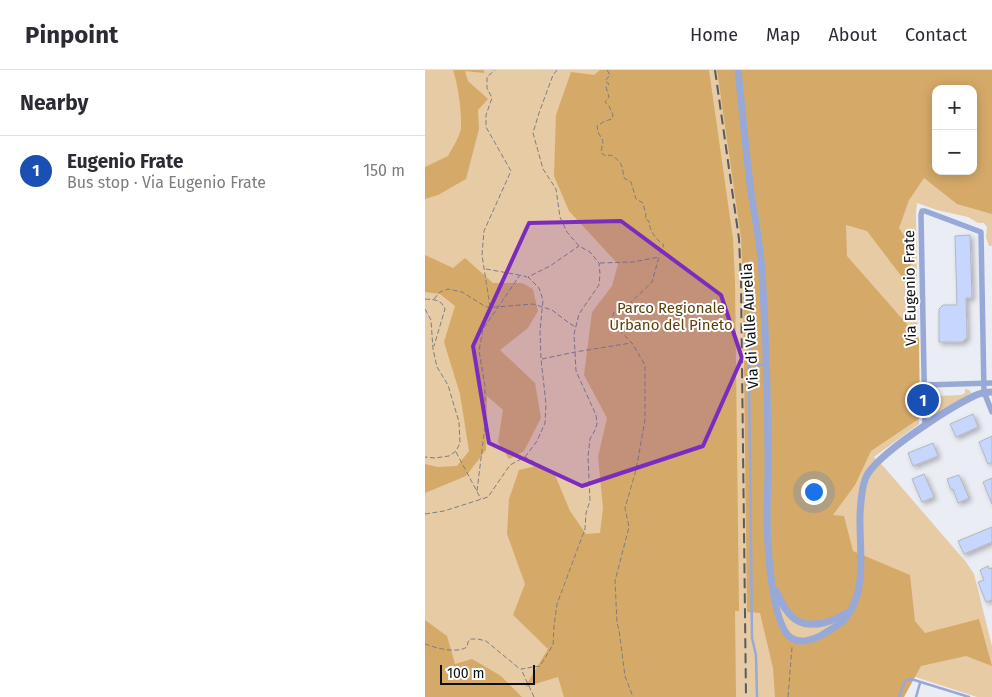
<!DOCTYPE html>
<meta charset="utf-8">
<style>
:root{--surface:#fff;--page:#f7f7f7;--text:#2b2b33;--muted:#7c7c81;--line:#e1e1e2;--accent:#9d6f20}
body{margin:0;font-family:"Fira Sans",sans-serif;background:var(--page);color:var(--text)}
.controls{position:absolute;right:15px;top:15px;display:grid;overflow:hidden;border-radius:10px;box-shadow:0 2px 12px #0003}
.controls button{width:45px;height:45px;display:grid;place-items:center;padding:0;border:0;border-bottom:1px solid var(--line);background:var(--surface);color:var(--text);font:25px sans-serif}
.scale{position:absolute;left:15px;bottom:12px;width:95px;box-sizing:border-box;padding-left:5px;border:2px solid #0d0e10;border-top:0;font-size:14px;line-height:18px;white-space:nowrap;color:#0d0e10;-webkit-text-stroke:4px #fff;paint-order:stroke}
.you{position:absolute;left:388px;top:421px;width:18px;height:18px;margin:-12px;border:4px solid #fff;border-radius:50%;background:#1a73e8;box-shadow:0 0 0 8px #1a73e833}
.badge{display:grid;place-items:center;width:32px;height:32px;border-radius:50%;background:var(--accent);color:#fff;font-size:16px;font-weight:700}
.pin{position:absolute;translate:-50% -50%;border:2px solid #fff;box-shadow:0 1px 5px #0006}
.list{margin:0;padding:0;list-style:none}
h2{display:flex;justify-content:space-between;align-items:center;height:65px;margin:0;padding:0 20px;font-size:21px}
h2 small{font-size:16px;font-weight:400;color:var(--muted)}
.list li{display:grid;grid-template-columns:32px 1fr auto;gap:15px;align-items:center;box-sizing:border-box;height:70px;padding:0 20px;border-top:1px solid var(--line)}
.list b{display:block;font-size:19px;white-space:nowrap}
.list p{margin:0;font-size:16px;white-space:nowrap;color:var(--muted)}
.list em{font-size:16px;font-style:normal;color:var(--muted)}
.map{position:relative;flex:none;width:567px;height:627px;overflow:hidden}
header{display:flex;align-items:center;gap:30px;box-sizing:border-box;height:70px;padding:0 25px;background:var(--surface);border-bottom:1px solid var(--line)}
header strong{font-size:24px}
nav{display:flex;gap:28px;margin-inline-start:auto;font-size:18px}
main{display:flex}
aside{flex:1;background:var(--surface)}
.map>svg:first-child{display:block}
.green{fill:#e6cba5;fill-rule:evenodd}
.forest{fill:#d5a968;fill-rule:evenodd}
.building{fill:#c7d6fe;stroke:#b5b7bd;filter:url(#shadow)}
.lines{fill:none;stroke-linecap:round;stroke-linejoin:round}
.path{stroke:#7d7e83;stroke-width:1;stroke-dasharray:5 2.5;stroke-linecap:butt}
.service{stroke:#98a9d8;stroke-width:2.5}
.minor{stroke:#98a9d8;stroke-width:5.5}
.tertiary{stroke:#98a9d8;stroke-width:7}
.rail{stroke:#585a5d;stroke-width:2;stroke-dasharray:10 5;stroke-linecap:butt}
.marked{fill:#7b2cbf;fill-opacity:0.2;stroke:#7b2cbf;stroke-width:4;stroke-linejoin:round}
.labels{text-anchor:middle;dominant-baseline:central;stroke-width:4;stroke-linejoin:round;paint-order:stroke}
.street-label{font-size:15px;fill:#0d0e10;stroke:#fff}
.park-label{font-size:15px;fill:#5d3f0b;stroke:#fff}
</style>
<header>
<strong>Pinpoint</strong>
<nav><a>Home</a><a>Map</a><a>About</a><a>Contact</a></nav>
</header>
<main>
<aside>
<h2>Nearby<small></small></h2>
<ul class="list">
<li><span class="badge" style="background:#1a4fb4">1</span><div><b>Eugenio Frate</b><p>Bus stop · Via Eugenio Frate</p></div><em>150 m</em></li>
</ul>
</aside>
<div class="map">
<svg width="567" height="627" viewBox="0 0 567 627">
<defs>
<filter id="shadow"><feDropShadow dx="2.5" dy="2.5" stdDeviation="2.5" flood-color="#0004"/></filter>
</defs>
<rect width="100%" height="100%" fill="#ebedf4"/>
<g class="green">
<path d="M0 0H567V176H564L561 167 562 157 559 153H553L543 147 512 140 492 133 491 143 494 354 449 387 459 397 541 492 549 504 567 576V627H552L478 603 472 627H0ZM511 19H548V101H511Z"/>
<polygon points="540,319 544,320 546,323 508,346 505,345 505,343 510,342 510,326 505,325 504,321 511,321 511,326 536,325 540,323"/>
</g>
<g class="forest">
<path d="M28 0H59V3L40 1 43 11 63 29 53 40 54 59 41 109 13 125 0 129V97L23 86C27 79 35 66 36 58 37 43 33 14 28 0Z"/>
<polygon points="175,0 284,0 308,169 310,212 314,541 310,541 311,627 139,627 133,607 100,617 123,579 88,545 100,514 82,464 84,429 94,400 111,396 130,405 145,441 161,464 175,463 178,438 173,387 182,348 159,305 167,242 187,216 193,194 144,141 129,106 131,45 146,2 169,5"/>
<path d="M292 0H567V144L532 134 499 108 484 130 474 158 490 183 480 211 442 161 421 155 422 186 494 268 495 348 446 381 430 415 408 445 419 446 428 481 485 505 490 551 500 563 554 549 567 596 541 586 496 596 479 627H350L348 598 335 543 322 542 318 212 316 168ZM511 19H548V101H511ZM351 524 372 553 415 550 390 566 376 569C372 568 368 566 365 563 358 557 353 534 351 524Z"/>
<polygon points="0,185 28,198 40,188 68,213 97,213 108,219 113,241 103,258 75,280 110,313 116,348 99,381 84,389 73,372 78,340 62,326 61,380 41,406 0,423 0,394 13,397 32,396 44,381 35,324 19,272 30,236 15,224 0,222"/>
<polygon points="0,550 22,566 30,594 47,589 76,606 97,627 0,627"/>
</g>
<g class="building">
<polygon points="545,165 547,228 541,228 542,268 537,272 514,272 514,239 518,235 532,235 530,166"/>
<polygon points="548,344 553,357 531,367 525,354"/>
<polygon points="567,366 567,392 563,394 554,372"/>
<polygon points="508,373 513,386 488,396 483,383"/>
<polygon points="499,404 509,427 497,432 487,409"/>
<polygon points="534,405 544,428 533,433 528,419 526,420 522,409"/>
<polygon points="567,408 567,434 558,412"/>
<polygon points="567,457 567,472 539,484 533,471"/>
<polygon points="563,496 564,499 567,498 567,530 561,532 553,512 559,510 555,500"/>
</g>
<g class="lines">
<g class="path">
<path d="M182 0 185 5 180 11 184 14 181 17 184 27 180 32 184 36 188 45 187 49 180 51 172 56 173 62 178 71 176 83 181 86 186 85C197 92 197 95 199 108L206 112 211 129 218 133 221 145 220 149 224 151C224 160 231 170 239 175L234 186"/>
<polyline points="175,193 208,192 234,187 227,212 196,242 189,242 186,252 207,273 220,295 220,350 211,400 200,438 204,457 190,511 192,553 194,560 200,606 208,627"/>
<polyline points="61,199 94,205"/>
<path d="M0 229C10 230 16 229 20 239L9 276"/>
<polyline points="9,229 15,222 23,219 37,222 61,237 72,237 108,234 127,240 140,250 150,257"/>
<polyline points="65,237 57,185 59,161 86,101 61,57 61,45 67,28 62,18 62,7 70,0"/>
<polyline points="0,239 6,250 8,279 12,297 23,315 34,352 35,373 31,381 24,386 10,388 0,387"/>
<polyline points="117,289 150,282 206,273"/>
<polyline points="31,382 56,429"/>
<polyline points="100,387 112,371 120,353 121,334 116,289 115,261 118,230 114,218 103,207 125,196 154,176"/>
<polyline points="52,421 60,356 60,316 54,281 58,259 95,205 102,207"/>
<polyline points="0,444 19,441 63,427 85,395 100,387 156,417 163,416"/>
<path d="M0 574C11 578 31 584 42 577L43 572 45 569H53L61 571 95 599"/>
<polyline points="109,627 96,599 115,596 128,575 129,556 132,534 160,459 161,443 165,431 163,387 165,369 170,360 172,354 171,345 151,301 149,264 154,244 174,215 175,204 174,193 165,182 154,176 142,162 135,147 131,119 118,99 108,63 114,43 128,5 132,0"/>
<polyline points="363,627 367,577"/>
</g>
<g class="service">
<path d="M320 256C329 269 324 280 324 295"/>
<polyline points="332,627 331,585 327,568 324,295 340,295"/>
<polyline points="474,627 480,611 486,609 544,627"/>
<polyline points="491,627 495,613"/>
</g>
<g class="minor">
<polyline points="500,315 567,313"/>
<polyline points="500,356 496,145 497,141 500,141 556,162 559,322 567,342"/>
</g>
<g class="tertiary">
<path d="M313 0C317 41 321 81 326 122 330 148 335 174 337 201 341 265 343 329 343 394 343 420 341 447 343 474 344 494 349 556 366 568 375 574 388 570 397 565 404 560 414 556 420 549 443 522 434 478 435 444 436 432 436 419 441 407 452 384 524 338 549 326 555 323 560 322 567 322"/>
<path d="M351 521C356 532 363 547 375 552 389 558 410 551 421 543"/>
</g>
<polyline class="rail" points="290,0 314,169 316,212 321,627"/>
</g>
<path class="marked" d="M196 151 296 225 317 288 278 376 157 416 64 373 48 276 104 153Z"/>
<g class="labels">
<g class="street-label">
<text transform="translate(485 218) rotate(-91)">Via Eugenio Frate</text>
<text transform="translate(325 256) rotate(-93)">Via di Valle Aurelia</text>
</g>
<g class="park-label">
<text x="246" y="238">Parco Regionale<tspan x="246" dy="17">Urbano del Pineto</tspan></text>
</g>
</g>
</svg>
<div class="controls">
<button>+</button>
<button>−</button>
</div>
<div class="scale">100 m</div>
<div class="you"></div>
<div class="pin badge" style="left:498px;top:330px;background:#1a4fb4">1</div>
</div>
</main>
